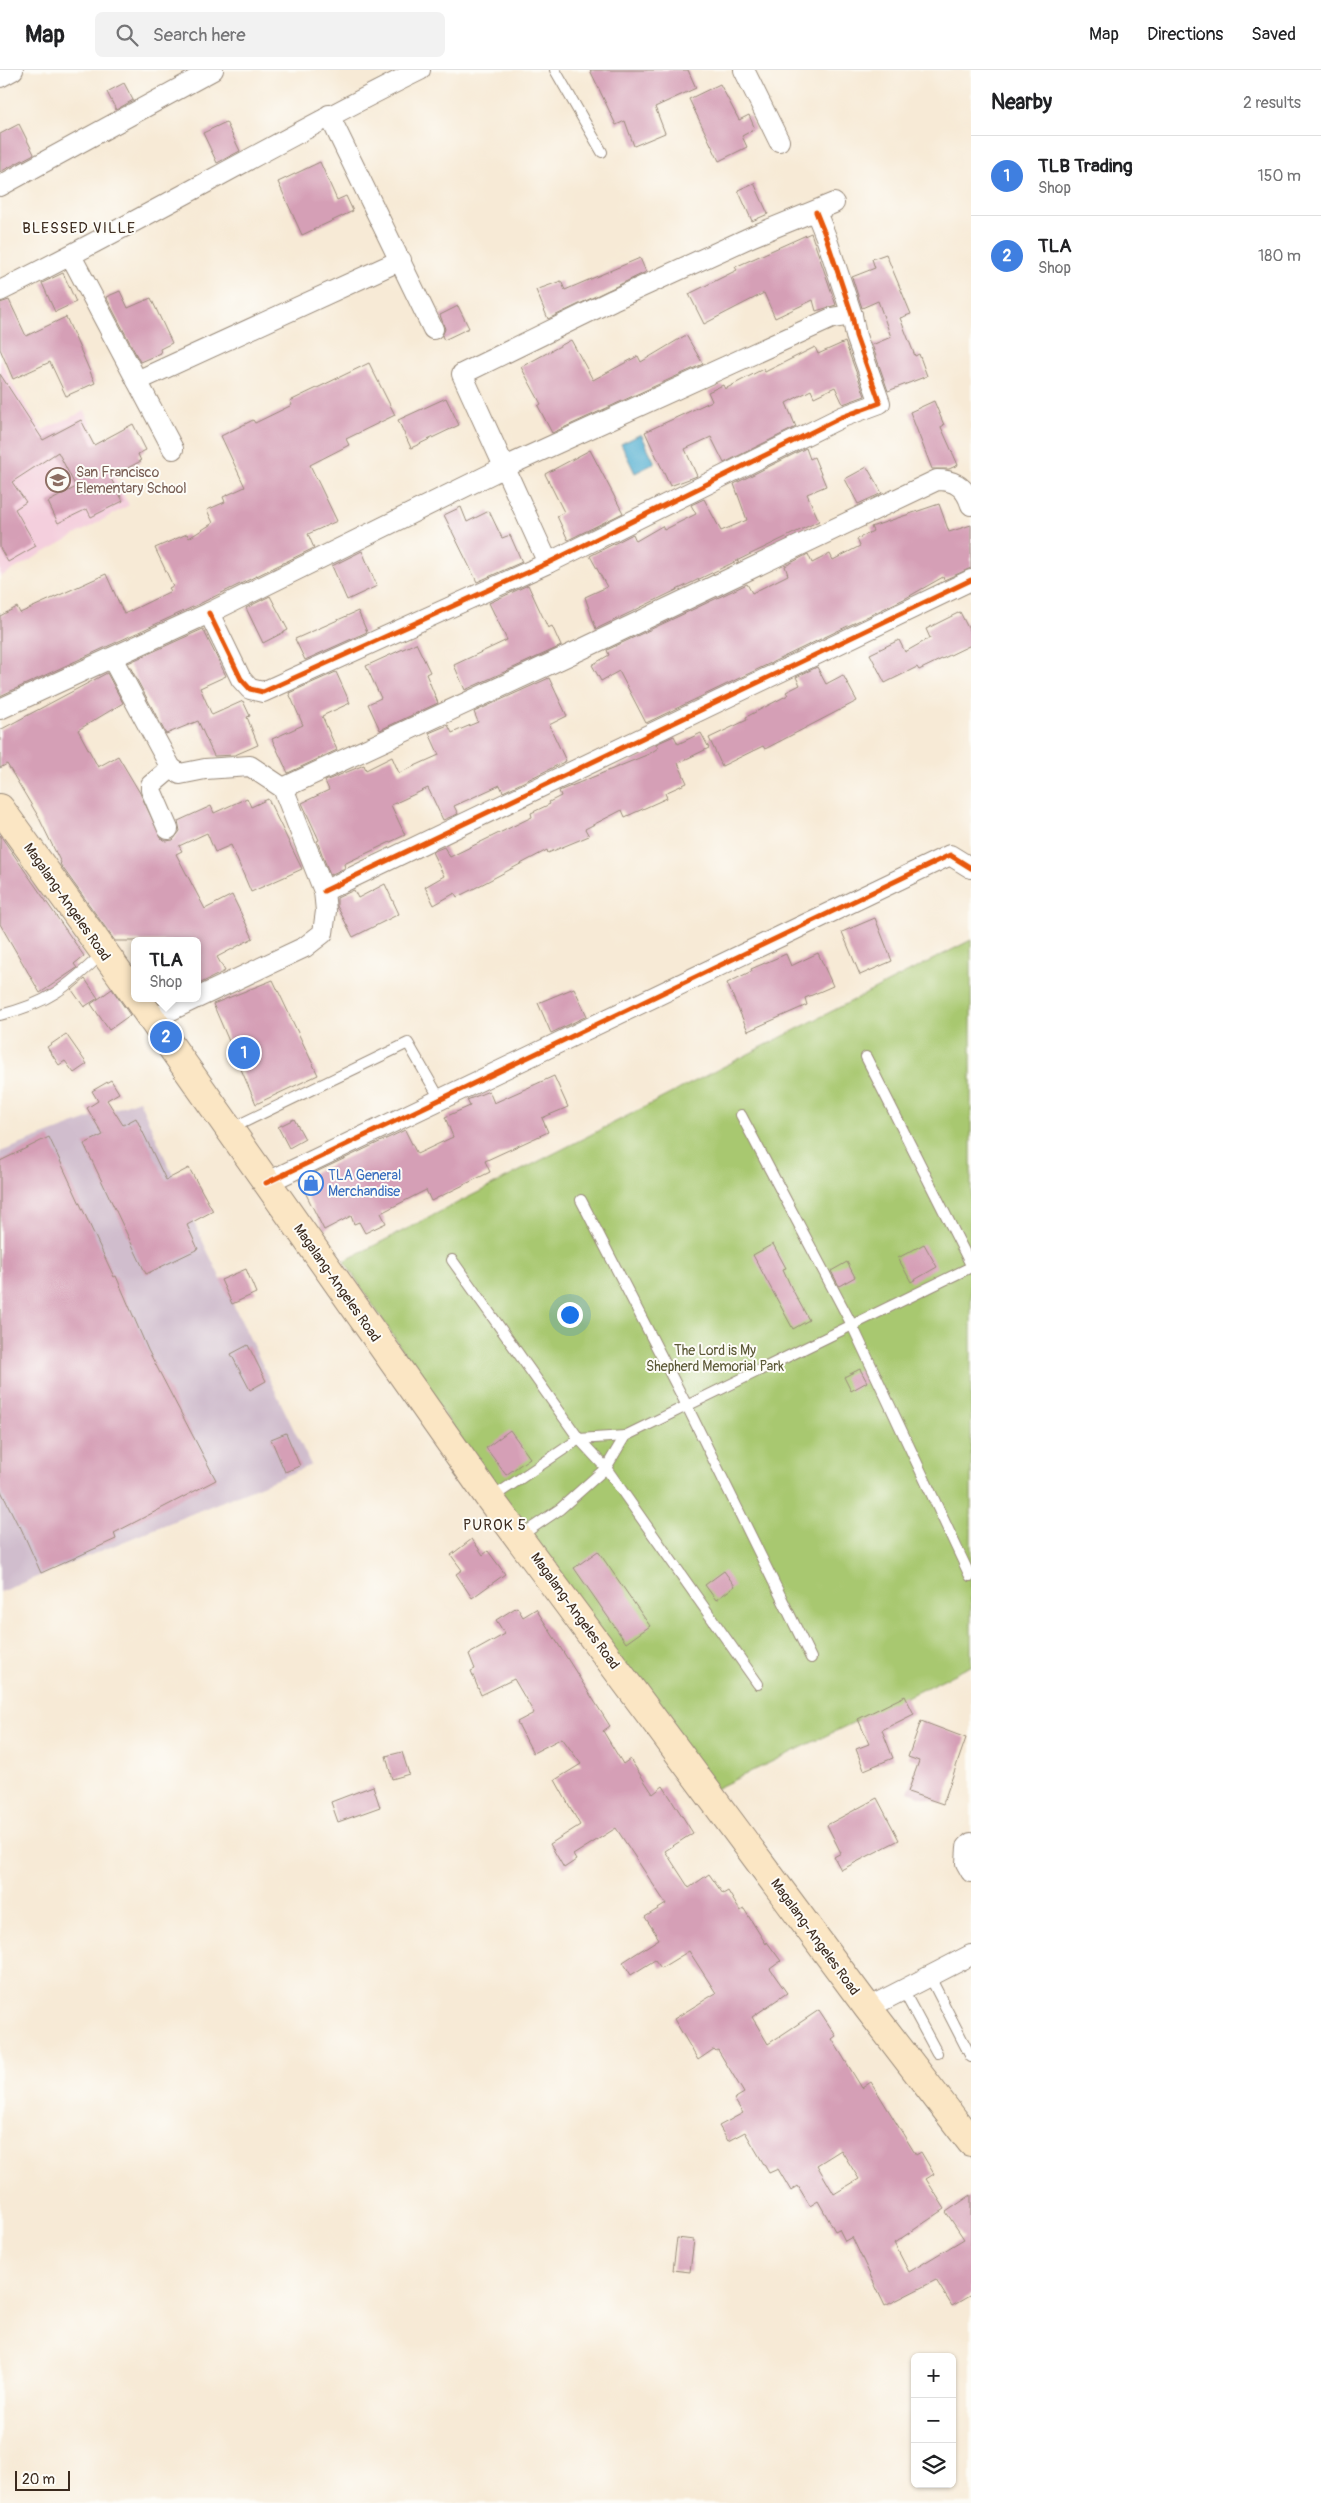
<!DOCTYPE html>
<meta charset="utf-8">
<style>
:root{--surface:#fff;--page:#f2f2f2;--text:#202124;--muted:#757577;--line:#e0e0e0;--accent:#0f766e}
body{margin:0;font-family:Pangolin,sans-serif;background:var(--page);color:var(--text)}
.controls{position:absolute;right:15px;bottom:15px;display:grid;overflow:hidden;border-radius:8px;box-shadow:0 1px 4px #0004}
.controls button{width:45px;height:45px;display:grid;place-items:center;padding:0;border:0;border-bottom:1px solid var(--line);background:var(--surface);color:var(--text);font:25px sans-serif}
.scale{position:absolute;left:15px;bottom:12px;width:55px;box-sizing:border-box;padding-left:5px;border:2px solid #3b2a1e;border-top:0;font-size:14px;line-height:18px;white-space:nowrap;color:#3b2a1e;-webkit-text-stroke:4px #fdfcf7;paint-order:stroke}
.you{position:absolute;left:569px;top:1244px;width:18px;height:18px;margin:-12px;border:4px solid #fff;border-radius:50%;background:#1a73e8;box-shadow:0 0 0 8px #1a73e833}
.badge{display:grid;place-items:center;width:32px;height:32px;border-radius:50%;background:var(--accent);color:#fff;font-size:16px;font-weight:700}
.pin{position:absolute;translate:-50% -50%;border:2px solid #fff;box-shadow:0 1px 5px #0006}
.popup{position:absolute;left:131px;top:867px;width:70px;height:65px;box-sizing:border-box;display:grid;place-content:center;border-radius:8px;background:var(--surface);filter:drop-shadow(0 1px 4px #0005);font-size:16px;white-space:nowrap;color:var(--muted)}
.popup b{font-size:19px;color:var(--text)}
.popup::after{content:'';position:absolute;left:50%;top:100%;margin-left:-10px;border:10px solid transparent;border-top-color:var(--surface)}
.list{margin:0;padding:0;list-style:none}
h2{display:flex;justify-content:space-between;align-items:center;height:65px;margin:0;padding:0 20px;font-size:21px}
h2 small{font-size:16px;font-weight:400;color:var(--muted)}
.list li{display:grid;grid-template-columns:32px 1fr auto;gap:15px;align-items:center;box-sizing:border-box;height:80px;padding:0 20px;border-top:1px solid var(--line)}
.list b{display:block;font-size:19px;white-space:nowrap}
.list p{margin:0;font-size:16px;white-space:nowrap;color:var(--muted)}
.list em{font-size:16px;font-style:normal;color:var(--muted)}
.icon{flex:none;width:28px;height:28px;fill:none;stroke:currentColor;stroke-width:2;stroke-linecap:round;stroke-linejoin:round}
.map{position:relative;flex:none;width:971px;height:2433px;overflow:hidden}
header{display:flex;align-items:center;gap:30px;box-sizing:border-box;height:70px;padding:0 25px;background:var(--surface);border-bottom:1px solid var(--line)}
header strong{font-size:24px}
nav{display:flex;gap:28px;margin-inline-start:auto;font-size:18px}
.search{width:350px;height:45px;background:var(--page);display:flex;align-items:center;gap:12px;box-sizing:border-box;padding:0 18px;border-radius:8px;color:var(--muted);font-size:19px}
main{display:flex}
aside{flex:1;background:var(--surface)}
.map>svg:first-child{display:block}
.built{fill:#f4cfdd}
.industrial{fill:#d0bdcd}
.green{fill:#a8c870;stroke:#727947}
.water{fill:#54b0d2;stroke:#486d78}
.building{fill:#d59fb6;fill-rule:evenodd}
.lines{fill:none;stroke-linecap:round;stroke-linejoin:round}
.lane-casing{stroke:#998a7a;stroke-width:12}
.street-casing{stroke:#998a7a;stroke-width:22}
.secondary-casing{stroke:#998a7a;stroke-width:30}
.lane{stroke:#fff;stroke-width:10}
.street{stroke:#fff;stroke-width:20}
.secondary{stroke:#fbe6c4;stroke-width:28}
.cycleway-casing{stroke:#fdfcf7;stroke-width:8}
.cycleway{stroke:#e8590c;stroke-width:5}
.labels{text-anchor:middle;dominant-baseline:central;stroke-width:4;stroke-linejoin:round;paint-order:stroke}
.education-label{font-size:14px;fill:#785e54;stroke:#fdfcf7;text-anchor:start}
.street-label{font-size:14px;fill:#3b2a1e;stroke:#fdfcf7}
.shop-label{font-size:14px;fill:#366cbe;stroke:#fdfcf7;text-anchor:start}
.park-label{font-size:14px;fill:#5c5937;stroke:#fdfcf7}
.neighbourhood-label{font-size:15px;letter-spacing:1px;fill:#3b2a1e;stroke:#fdfcf7}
</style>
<header>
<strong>Map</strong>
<div class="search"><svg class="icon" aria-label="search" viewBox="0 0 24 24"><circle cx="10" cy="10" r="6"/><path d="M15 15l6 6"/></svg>Search here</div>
<nav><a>Map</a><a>Directions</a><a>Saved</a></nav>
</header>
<main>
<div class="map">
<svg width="971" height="2433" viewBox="0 0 971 2433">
<rect width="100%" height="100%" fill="#fdfcf7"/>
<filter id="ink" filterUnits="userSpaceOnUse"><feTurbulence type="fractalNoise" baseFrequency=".02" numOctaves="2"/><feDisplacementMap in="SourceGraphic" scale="10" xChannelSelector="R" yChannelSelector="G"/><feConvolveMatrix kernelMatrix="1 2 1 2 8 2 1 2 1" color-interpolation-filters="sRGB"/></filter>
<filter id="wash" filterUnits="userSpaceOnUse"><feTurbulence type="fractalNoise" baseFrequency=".0096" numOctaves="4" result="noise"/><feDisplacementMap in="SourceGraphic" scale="20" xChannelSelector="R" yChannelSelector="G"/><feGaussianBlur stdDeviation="1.12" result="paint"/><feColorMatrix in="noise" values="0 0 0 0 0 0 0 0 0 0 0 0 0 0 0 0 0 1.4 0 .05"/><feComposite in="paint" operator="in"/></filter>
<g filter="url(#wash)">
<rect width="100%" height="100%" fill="#f7ead6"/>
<polygon class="built" points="0,288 12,314 42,360 85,341 103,386 129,435 0,507"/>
<polygon class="industrial" points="139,1030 203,1172 311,1395 0,1522 0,1082"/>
<polygon class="green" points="971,870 971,1596 715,1719 528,1472 344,1191"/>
<polygon class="water" points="641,364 655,393 635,403 621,374"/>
<g id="blocks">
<g class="building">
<polygon points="590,0 688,0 696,18 655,37 665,63 634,76 625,51 616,55"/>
<polygon points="124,13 133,30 116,40 107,22"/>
<polygon points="720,14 739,50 749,45 755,59 742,66 747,77 719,91 689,29"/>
<polygon points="226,52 240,81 217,93 203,63"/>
<polygon points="19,54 34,84 0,102 0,64"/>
<polygon points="320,92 337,130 346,126 353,141 302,165 278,112"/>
<polygon points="754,113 768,144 752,151 738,120"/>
<polygon points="811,163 836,235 816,241 813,230 775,248 764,223 704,254 689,224 737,200 735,197"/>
<polygon points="886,184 911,244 900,248 915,286 919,284 927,306 888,321 872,275 891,267 878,231 862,238 852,207 875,198 872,189"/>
<polygon points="640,188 646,202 548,249 536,220 561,211 565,220"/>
<polygon points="63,203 76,232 55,242 42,213"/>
<polygon points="120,221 128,238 151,228 172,273 160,279 161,283 140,292 106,227"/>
<polygon points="9,230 26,266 66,247 95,313 66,326 50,292 13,309 0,279 0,233"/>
<polygon points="458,236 469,258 444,270 442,266 445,259 440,245"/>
<polygon points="686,265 703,294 552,363 538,336 541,334 521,297 571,270 593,310 638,286 641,292"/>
<polygon points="845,272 865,326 843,334 835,317 814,327 811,320 786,333 796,357 724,393 711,367 685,379 697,406 670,416 645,362 712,331 708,322 723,315 725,319 763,299 765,302 815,277 818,284"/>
<polygon points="369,293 395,345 346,369 349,375 310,395 337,451 308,464 314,478 195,536 0,626 0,546 17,537 20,543 106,504 124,544 171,521 169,518 173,516 155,478 187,464 189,468 213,453 207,440 225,432 223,427 245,417 221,366 253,350 255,353 292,335 290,331"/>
<polygon points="0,304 43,370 81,350 94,375 133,354 146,380 138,384 141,391 110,407 123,431 91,447 87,439 58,453 48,432 76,417 58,382 12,412 26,432 15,439 36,476 8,492 0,478"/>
<polygon points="446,328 459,355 411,378 398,350"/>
<polygon points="934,331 944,355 941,357 958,395 949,399 932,399 910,342"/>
<polygon points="806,378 810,389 814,387 826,416 807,424 819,451 596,559 585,527 607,517 590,486 633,464 636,471 662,456 664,460 696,444 691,435 704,429 721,461 747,450 734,414"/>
<polygon points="590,380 623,443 568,470 557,446 564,442 545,404"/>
<polygon points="867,397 882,423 858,434 845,409"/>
<polygon points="939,434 949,462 971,455 971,498 944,510 943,507 906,528 646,653 619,601 601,611 592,595 609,585 607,580 747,514 752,523 788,505 785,496 808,484 812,493 830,484 833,490 860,476 857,469 873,461 871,457"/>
<polygon points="461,437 467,452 489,441 502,468 510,465 522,492 477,512 444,445"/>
<polygon points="362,481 377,516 347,530 332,496"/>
<polygon points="528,515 548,558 552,556 561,576 465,620 454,595 507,570 489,533"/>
<polygon points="270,526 288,560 263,573 246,538"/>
<polygon points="358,541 367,562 305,590 295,569"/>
<polygon points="960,542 971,564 971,575 919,600 917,597 885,613 870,584 899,570 905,582 930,568 926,559"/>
<polygon points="203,559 226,606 200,618 212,645 243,631 250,646 247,647 258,675 235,685 214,686 198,651 166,664 128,593"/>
<polygon points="416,573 430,602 426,604 438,633 380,660 368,634 381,628 366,596"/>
<polygon points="817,597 826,614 843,605 857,631 765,679 763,676 722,696 709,668 747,650 746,647 788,625 786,622 800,615 796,607"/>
<polygon points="336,602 350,633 322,646 337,680 288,703 272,669 303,655 289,623"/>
<polygon points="107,603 123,633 78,660 98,697 118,686 140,723 161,768 166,771 173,770 180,761 178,751 211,736 214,743 247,728 251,737 268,729 302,799 251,822 231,775 215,782 207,763 179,776 182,781 176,784 205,839 232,825 253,868 217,887 225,901 197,915 197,871 115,871 60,794 61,793 38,746 7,694 0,698 0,660"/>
<polygon points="549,608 567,646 549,655 566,691 503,722 500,715 454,736 458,744 443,750 428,718 391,735 405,765 344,794 345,798 330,805 317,771 319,770 302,733 329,720 325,711 364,695 366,700 392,687 399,703 439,685 429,663 448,655 452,663 478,652 474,642"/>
<polygon points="701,663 709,678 678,693 687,713 665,723 667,728 625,747 622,740 585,759 589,766 548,783 547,780 475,818 457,827 455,823 434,835 425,817 444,806 432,782 444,777 450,787 532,747 531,743 550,734 549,732 561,726 559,721 649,684 658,678 656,674 674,666 678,674"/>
<polygon points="0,765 84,886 74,894 77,898 74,900 40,923 0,854"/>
<polygon points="385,814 399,844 353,867 337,836 337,828 354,820 358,828"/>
<polygon points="875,848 892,891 860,905 842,862"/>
<polygon points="818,883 833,916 805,928 807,935 748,961 727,913 752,901 751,899 786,884 791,896"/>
<polygon points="85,909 98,928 84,937 72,920"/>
<polygon points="273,910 318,1005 256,1034 213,934"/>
<polygon points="574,918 587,946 551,963 538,933"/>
<polygon points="112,919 130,945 109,960 91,934"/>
<polygon points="66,964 87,994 74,1003 65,991 59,995 47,977"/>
<polygon points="554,1006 568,1037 542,1048 548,1062 485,1091 490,1102 431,1131 426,1120 381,1143 386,1153 365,1163 359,1152 354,1154 351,1146 324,1160 299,1110 405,1060 417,1084 453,1067 445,1047 470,1036 467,1030 489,1021 494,1033"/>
<polygon points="111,1010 119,1023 107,1030 123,1055 136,1048 166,1110 189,1098 213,1141 187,1155 198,1179 146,1204 84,1074 103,1065 87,1038 98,1031 92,1021"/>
<polygon points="294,1049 305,1069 289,1078 278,1057"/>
<polygon points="49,1067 114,1207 116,1206 148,1280 216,1410 114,1463 116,1469 41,1503 20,1456 19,1457 0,1419 0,1091"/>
<polygon points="773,1174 786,1198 783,1199 791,1217 809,1250 793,1259 753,1185"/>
<polygon points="924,1174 937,1197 911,1212 898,1188"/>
<polygon points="847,1192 855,1207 839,1216 831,1201"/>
<polygon points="246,1199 256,1223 232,1234 221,1210"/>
<polygon points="248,1275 266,1311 250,1320 231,1284"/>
<polygon points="860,1299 867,1312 851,1321 844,1307"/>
<polygon points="510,1360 530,1388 506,1405 486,1378"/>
<polygon points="286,1363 300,1396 285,1402 271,1369"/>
<polygon points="472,1469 483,1485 488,1481 505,1504 472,1528 456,1504 462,1500 451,1485"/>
<polygon points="598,1481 650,1556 626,1573 574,1498"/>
<polygon points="724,1501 735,1516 716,1530 705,1515"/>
<path d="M517 1537 523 1547 536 1539 610 1656 603 1661 623 1694 630 1689 653 1724 663 1716 693 1763 665 1781 689 1818 709 1804 723 1824 728 1821 740 1841 744 1839 766 1874 767 1872 781 1891 770 1899 787 1923 752 1947 768 1974 819 1940 836 1966 832 1969 862 2018 871 2012 916 2085 921 2082 934 2104 926 2109 945 2139 894 2173 909 2202 964 2169 946 2142 971 2125V2225L952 2236 936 2210 885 2236 852 2167 845 2171 839 2159 835 2161 818 2131 810 2136 798 2116 791 2121 778 2099 769 2103 745 2062 728 2071 719 2056 743 2043 734 2029 744 2023 718 1980 716 1981 714 1979 698 1990 674 1949 716 1923 689 1881 661 1898 655 1890 631 1905 623 1892 659 1869 645 1847 666 1834 616 1758 573 1785 576 1790 564 1798 550 1774 580 1755 555 1710 581 1694 562 1668 533 1683 517 1652 534 1643 514 1609 481 1625 471 1601 475 1599 469 1584 505 1564 496 1550ZM841 2080 859 2109 834 2124 817 2095Z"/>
<polygon points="905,1626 914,1644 882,1660 893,1688 864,1700 856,1679 869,1674 858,1649"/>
<polygon points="921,1651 966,1668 943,1734 908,1722 919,1691 908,1687"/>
<polygon points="402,1682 409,1704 392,1709 386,1686"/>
<polygon points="373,1716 380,1737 338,1752 331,1732"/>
<polygon points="877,1728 899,1770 841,1800 834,1787 841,1783 827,1755"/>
<polygon points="677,2168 694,2170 690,2202 673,2200"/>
</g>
</g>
</g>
<g filter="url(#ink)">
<use href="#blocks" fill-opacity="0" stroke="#998a7a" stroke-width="1"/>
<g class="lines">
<defs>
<g id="lane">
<polyline points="555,0 602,82"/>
<path d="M0 945C49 933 67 917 103 883"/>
<polyline points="866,987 971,1195"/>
<polyline points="741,1045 852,1255 970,1506"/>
<polyline points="230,1059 408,973 440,1029"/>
<polyline points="581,1130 687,1336 811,1588"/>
<polyline points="452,1190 579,1369 606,1398 758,1614"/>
<polyline points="490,1429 579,1369 625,1366 971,1197"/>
<polyline points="520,1466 560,1439 606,1398 625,1366"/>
<polyline points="930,1907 971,1987"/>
<polyline points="903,1920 937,1983"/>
</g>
<g id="street">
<polyline points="744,0 779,71"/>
<polyline points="0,7 13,0"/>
<polyline points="329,45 433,259"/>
<polyline points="0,116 213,0"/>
<polyline points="71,186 173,379"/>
<path d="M0 221C142 151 278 70 420 0"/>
<polyline points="137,311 401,190"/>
<polyline points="548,493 462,304 613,230 753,166 834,133"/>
<polyline points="209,543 241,609 250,619 263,622 548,493 842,347 880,333 856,266 852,245 826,167 816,142"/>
<polyline points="112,588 171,698 180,704 205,699 250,696 283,718 324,821 326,841 323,863 305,877 197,928"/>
<polyline points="0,639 209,543 505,397 832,248 852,245"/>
<path d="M283 718 582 579 937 410C956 410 966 418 971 435"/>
<polyline points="168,759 151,720 151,715 171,698"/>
<polyline points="324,821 971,510"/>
<polyline points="153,949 196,928"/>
<polyline points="266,1113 950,785 971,798"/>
<polyline points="971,1773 967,1777 966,1793 971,1802"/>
<polyline points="868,1938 971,1885"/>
</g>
<g id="secondary">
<polyline points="0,738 135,925"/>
<polyline points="137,928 490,1429 868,1938 971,2072"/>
</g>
</defs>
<use href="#lane" class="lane-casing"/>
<use href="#street" class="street-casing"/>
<use href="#secondary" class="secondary-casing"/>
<use href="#lane" class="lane"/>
<use href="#street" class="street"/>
<use href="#secondary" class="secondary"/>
<defs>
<g id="cycleway">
<polyline points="209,543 241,609 250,619 263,622 548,493 842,347 880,333 856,266 852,245 826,167 816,142"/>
<polyline points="324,821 971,510"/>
<polyline points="266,1113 950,785 971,798"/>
</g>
</defs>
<use href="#cycleway" class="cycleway-casing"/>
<use href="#cycleway" class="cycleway"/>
</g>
</g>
<defs>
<symbol id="school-ring" viewBox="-11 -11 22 22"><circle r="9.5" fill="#fdfcf7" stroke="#8d6e63" stroke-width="1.5"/><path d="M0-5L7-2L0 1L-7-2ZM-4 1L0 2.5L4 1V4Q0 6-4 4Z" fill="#8d6e63"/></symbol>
<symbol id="shop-ring" viewBox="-11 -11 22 22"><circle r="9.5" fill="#fdfcf7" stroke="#3f7fe0" stroke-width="1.5"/><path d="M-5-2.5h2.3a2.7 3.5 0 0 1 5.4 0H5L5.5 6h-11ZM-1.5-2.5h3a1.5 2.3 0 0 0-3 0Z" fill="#3f7fe0"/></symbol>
</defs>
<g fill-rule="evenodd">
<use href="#school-ring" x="44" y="396" width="28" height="28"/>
<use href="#shop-ring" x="297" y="1099" width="28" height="28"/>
</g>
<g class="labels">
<g class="education-label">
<text x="76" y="402">San Francisco<tspan x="76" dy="16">Elementary School</tspan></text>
</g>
<g class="street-label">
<text transform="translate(67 832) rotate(55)">Magalang-Angeles Road</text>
<text transform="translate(337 1213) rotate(55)">Magalang-Angeles Road</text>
<text transform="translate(575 1541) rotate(54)">Magalang-Angeles Road</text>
<text transform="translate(815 1867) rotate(54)">Magalang-Angeles Road</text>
</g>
<g class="shop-label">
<text x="328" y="1105">TLA General<tspan x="328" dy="16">Merchandise</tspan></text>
</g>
<g class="park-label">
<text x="715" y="1280">The Lord is My<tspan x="715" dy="16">Shepherd Memorial Park</tspan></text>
</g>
<g class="neighbourhood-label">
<text x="79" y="158">BLESSED VILLE</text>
<text x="495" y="1455">PUROK 5</text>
</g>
</g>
</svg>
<div class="controls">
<button>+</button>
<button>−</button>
<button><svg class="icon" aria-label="layers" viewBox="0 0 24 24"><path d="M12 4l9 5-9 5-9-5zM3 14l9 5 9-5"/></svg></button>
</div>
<div class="scale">20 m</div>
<div class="you"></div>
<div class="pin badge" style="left:244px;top:983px;background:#3f7fe0">1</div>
<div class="pin badge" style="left:166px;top:967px;background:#3f7fe0">2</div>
<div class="popup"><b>TLA</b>Shop</div>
</div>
<aside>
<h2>Nearby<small>2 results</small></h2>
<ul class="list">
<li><span class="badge" style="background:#3f7fe0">1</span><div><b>TLB Trading</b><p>Shop</p></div><em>150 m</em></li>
<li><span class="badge" style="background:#3f7fe0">2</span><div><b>TLA</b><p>Shop</p></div><em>180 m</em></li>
</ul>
</aside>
</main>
